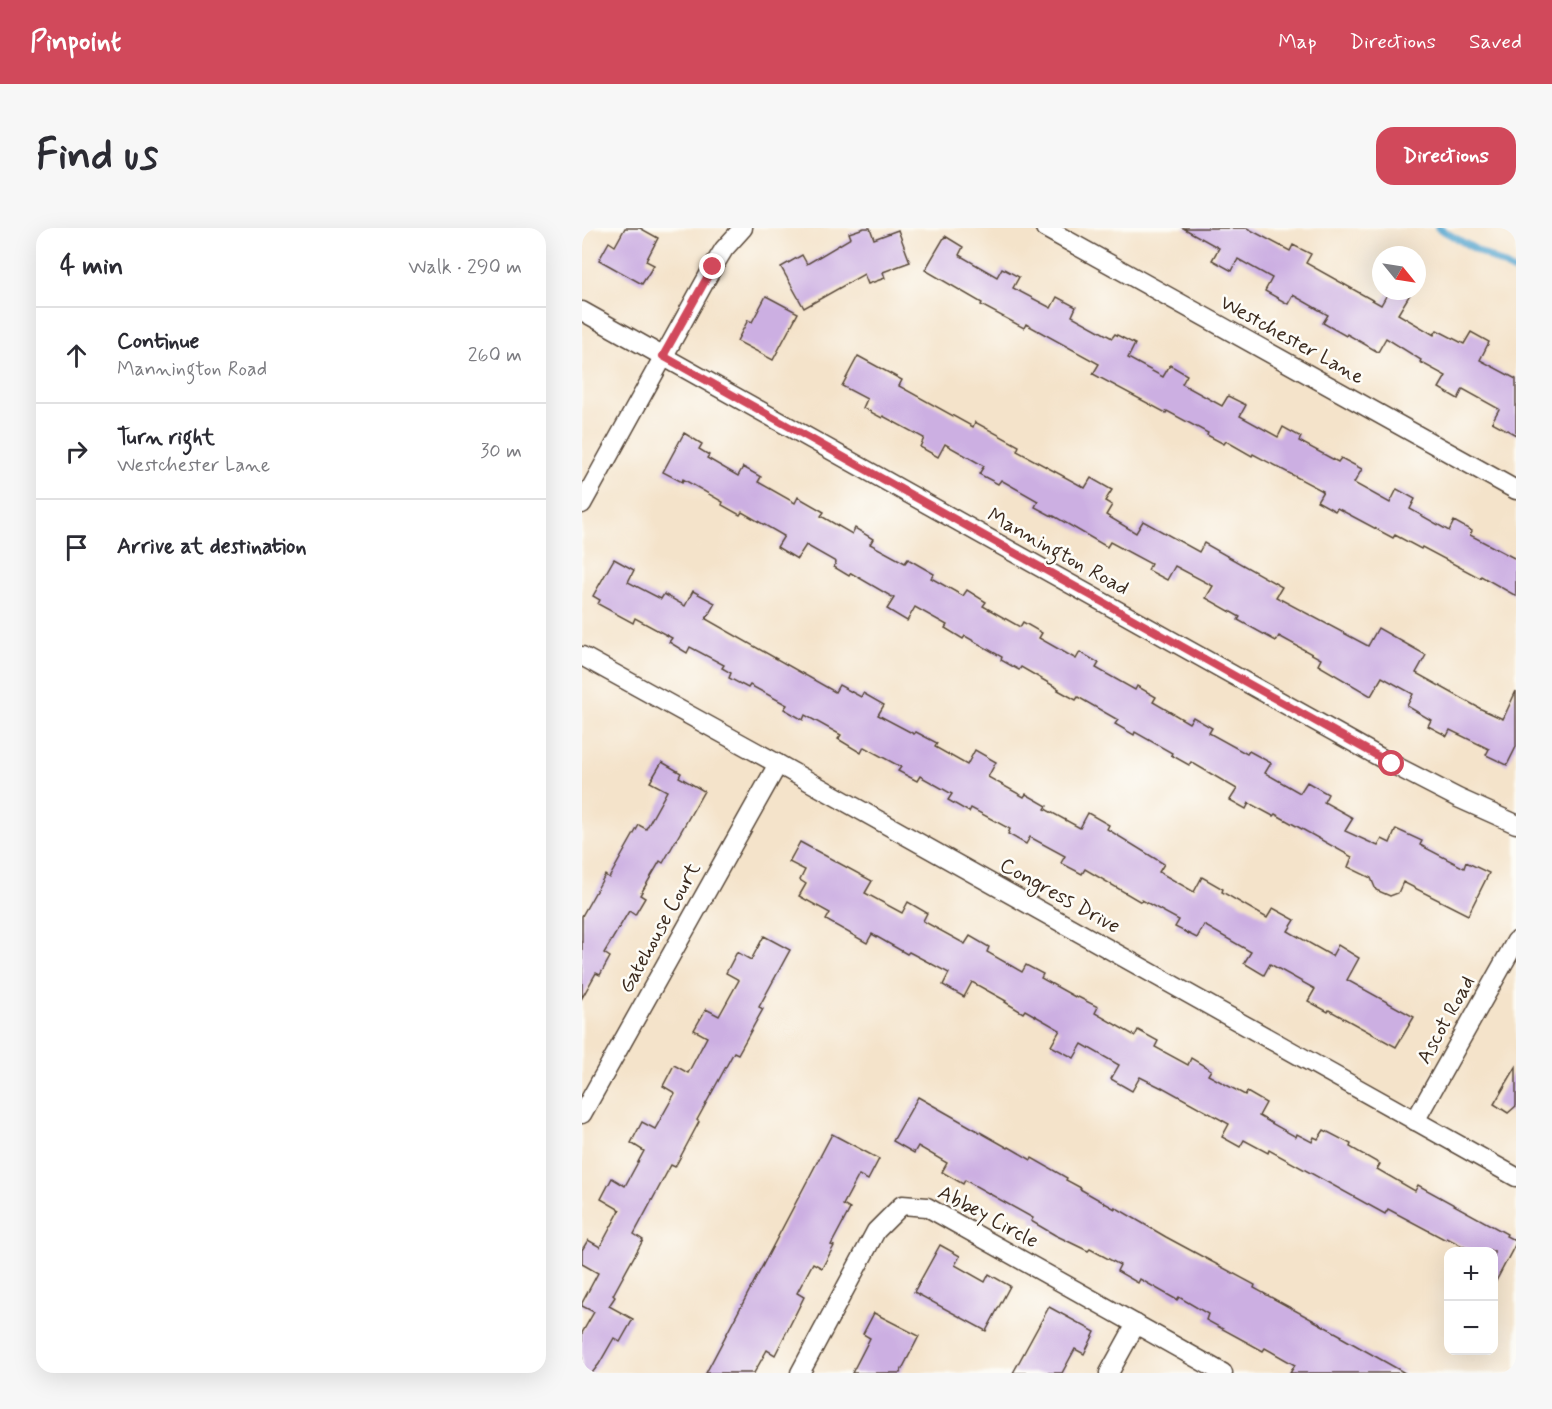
<!DOCTYPE html>
<meta charset="utf-8">
<style>
:root{--surface:#fff;--page:#f7f7f7;--text:#2b2b33;--muted:#7c7c81;--line:#e1e1e2;--accent:#d1495b}
body{margin:0;font-family:Mynerve,sans-serif;background:var(--page);color:var(--text)}
.controls{position:absolute;right:18px;bottom:18px;display:grid;overflow:hidden;border-radius:12px;box-shadow:0 6px 24px #0002}
.controls button{width:54px;height:54px;display:grid;place-items:center;padding:0;border:0;border-bottom:2px solid var(--line);background:var(--surface);color:var(--text);font:30px sans-serif}
.compass{position:absolute;left:790px;top:18px;width:54px;height:54px;border-radius:50%;background:var(--surface);box-shadow:0 6px 24px #0002;rotate:120deg}
.stop{position:absolute;width:18px;height:18px;margin:-14px;border:4px solid #d1495b;border-radius:50%;background:#fff}
.stop.end{background:#d1495b;border-color:#fff;box-shadow:0 2px 6px #0008}
.list{margin:0;padding:0;list-style:none}
h2{display:flex;justify-content:space-between;align-items:center;height:78px;margin:0;padding:0 24px;font-size:26px}
h2 small{font-size:20px;font-weight:400;color:var(--muted)}
.list li{display:grid;grid-template-columns:39px 1fr auto;gap:18px;align-items:center;box-sizing:border-box;height:96px;padding:0 24px;border-top:2px solid var(--line)}
.list b{display:block;font-size:22px;white-space:nowrap}
.list p{margin:0;font-size:20px;white-space:nowrap;color:var(--muted)}
.list em{font-size:20px;font-style:normal;color:var(--muted)}
.icon{flex:none;width:33px;height:33px;fill:none;stroke:currentColor;stroke-width:2;stroke-linecap:round;stroke-linejoin:round}
.map{position:relative;flex:none;width:934px;height:1145px;overflow:hidden;border-radius:18px}
header{display:flex;align-items:center;gap:36px;box-sizing:border-box;height:84px;padding:0 30px;background:var(--accent);color:#fff}
header strong{font-size:28px}
nav{display:flex;gap:33px;margin-inline-start:auto;font-size:21px}
.intro{display:flex;align-items:center;justify-content:space-between;box-sizing:border-box;height:144px;padding:0 36px}
h1{margin:0;font-size:42px}
.button{padding:15px 27px;border-radius:18px;background:var(--accent);color:#fff;font-size:21px;font-weight:700}
main{display:flex;gap:36px;padding:0 36px}
aside{flex:1;background:var(--surface);border-radius:18px;box-shadow:0 6px 24px #0002}
.map>svg:first-child{display:block}
.lines{fill:none;stroke-linecap:round;stroke-linejoin:round}
.stream{stroke:#53a4ce;stroke-width:7}
.building{fill:#ccafe2}
.street-casing{stroke:#574638;stroke-width:21}
.street{stroke:#fff;stroke-width:18}
.route{stroke:#d1495b;stroke-width:8}
.labels{text-anchor:middle;dominant-baseline:central;stroke-width:5;stroke-linejoin:round;paint-order:stroke}
.street-label{font-size:21px;fill:#3b2a1e;stroke:#fdfcf7}
</style>
<header>
<strong>Pinpoint</strong>
<nav><a>Map</a><a>Directions</a><a>Saved</a></nav>
</header>
<div class="intro"><h1>Find us</h1><a class="button">Directions</a></div>
<main>
<aside>
<h2>4 min<small>Walk · 290 m</small></h2>
<ul class="list">
<li><svg class="icon" aria-label="ahead" viewBox="0 0 24 24"><path d="M12 20V5M6 11l6-6 6 6"/></svg><div><b>Continue</b><p>Mannington Road</p></div><em>260 m</em></li>
<li><svg class="icon" aria-label="right" viewBox="0 0 24 24"><path d="M7 20v-9h11M14 6l5 5-5 5"/></svg><div><b>Turn right</b><p>Westchester Lane</p></div><em>30 m</em></li>
<li><svg class="icon" aria-label="arrive" viewBox="0 0 24 24"><path d="M6 21V4h12l-3 4 3 4H6"/></svg><div><b>Arrive at destination</b></div></li>
</ul>
</aside>
<div class="map">
<svg width="934" height="1145" viewBox="0 0 934 1145">
<rect width="100%" height="100%" fill="#fdfcf7"/>
<filter id="ink" filterUnits="userSpaceOnUse"><feTurbulence type="fractalNoise" baseFrequency=".0167" numOctaves="2"/><feDisplacementMap in="SourceGraphic" scale="12" xChannelSelector="R" yChannelSelector="G"/><feConvolveMatrix kernelMatrix="1 2 1 2 8 2 1 2 1" color-interpolation-filters="sRGB"/></filter>
<filter id="wash" filterUnits="userSpaceOnUse"><feTurbulence type="fractalNoise" baseFrequency=".008" numOctaves="4" result="noise"/><feDisplacementMap in="SourceGraphic" scale="24" xChannelSelector="R" yChannelSelector="G"/><feGaussianBlur stdDeviation="1.35" result="paint"/><feColorMatrix in="noise" values="0 0 0 0 0 0 0 0 0 0 0 0 0 0 0 0 0 1.4 0 .05"/><feComposite in="paint" operator="in"/></filter>
<g filter="url(#wash)">
<rect width="100%" height="100%" fill="#f4e3ca"/>
<g class="lines">
<polyline class="stream" points="856,0 934,44"/>
</g>
<g id="blocks">
<g class="building">
<polygon points="43,0 58,0 76,10 64,33 72,37 60,56 17,32 27,14 33,18"/>
<polygon points="282,0 288,0 292,11 316,2 328,34 301,44 303,50 286,56 282,46 222,80 199,39 220,27 225,36 269,10 267,5"/>
<polygon points="601,0 665,0 708,23 711,17 729,26 724,35 799,77 807,63 830,63 816,86 852,107 855,102 882,116 889,104 907,114 898,132 934,151 934,207 910,194 917,181 881,161 876,171 857,160 864,148 838,134 839,132 804,110 796,124 765,106 764,108 741,95 746,87 711,67 706,76 683,63 690,50 656,31 650,43 630,32 637,20"/>
<polygon points="363,8 381,19 377,27 415,49 420,40 437,49 431,60 469,80 475,69 494,79 490,88 530,110 533,106 553,116 546,130 581,149 588,137 605,147 600,156 640,178 646,168 664,177 658,188 696,209 701,199 719,209 717,213 756,234 759,230 780,241 772,255 808,275 815,261 833,271 828,281 867,303 872,293 890,303 888,307 934,331 934,368 899,348 898,350 840,319 839,321 813,307 811,310 755,280 753,283 735,273 741,263 671,226 670,228 644,213 642,216 625,207 626,205 585,183 584,185 511,146 517,136 444,96 442,100 399,77 400,75 343,42"/>
<polygon points="184,68 216,85 191,132 155,113 166,92 170,94"/>
<polygon points="276,128 320,152 317,158 391,199 393,194 437,218 435,223 503,260 509,250 530,262 523,273 530,277 524,287 554,305 561,293 617,324 622,315 700,359 694,369 786,418 796,400 844,427 834,445 899,481 921,491 934,463 934,519 925,537 904,527 907,521 868,502 865,508 846,498 849,492 825,478 831,466 800,449 789,468 736,437 739,431 697,408 694,413 656,392 658,389 624,370 631,358 593,338 585,352 566,342 569,336 528,314 525,319 472,288 472,289 453,279 456,273 419,252 416,256 397,246 402,238 363,216 356,229 338,219 342,210 301,188 300,190 281,180 285,171 260,158"/>
<polygon points="102,205 120,216 117,221 127,227 125,230 156,248 161,239 179,249 176,254 213,275 216,269 242,284 239,288 270,306 273,300 291,311 288,316 323,335 326,331 352,346 349,350 381,368 385,362 404,374 401,378 438,399 441,394 460,405 457,410 494,431 498,424 517,435 514,440 553,462 555,458 574,469 571,474 607,495 611,489 630,500 627,505 665,526 667,523 689,535 683,545 718,565 725,554 746,566 742,574 771,590 763,603 796,618 800,611 808,615 814,601 840,613 838,617 882,640 884,634 907,645 886,687 821,654 816,665 808,668 794,662 789,650 766,639 770,629 693,586 691,588 667,575 664,581 648,572 655,561 609,534 607,537 589,527 590,525 553,504 552,507 533,496 536,492 496,469 494,472 476,462 477,461 439,439 437,442 419,432 420,429 383,408 381,411 363,400 365,397 333,379 325,393 305,381 312,370 269,345 267,348 252,339 254,334 224,317 215,331 195,319 202,308 160,284 158,287 140,277 141,274 101,251 100,254 81,244"/>
<polygon points="32,331 52,342 46,354 79,371 82,366 103,378 111,363 133,375 124,391 253,464 257,457 279,469 281,465 302,477 296,487 332,506 334,504 355,515 353,519 385,537 393,522 414,534 406,549 442,569 444,566 465,578 463,581 498,600 506,585 527,597 525,601 582,636 577,644 612,664 620,649 641,661 640,664 685,690 691,680 713,692 706,703 750,728 756,717 777,730 765,752 832,789 814,819 747,782 746,784 726,773 733,761 688,736 682,747 662,735 669,724 622,697 615,710 593,699 597,692 560,672 559,674 503,641 500,646 479,635 483,628 448,609 444,616 426,606 428,601 389,580 387,584 366,572 370,566 338,548 335,553 316,543 319,539 282,519 279,525 256,511 259,507 223,487 221,492 202,481 205,477 168,457 166,460 147,450 149,445 140,440 142,437 108,419 105,425 87,414 90,410 53,390 51,395 16,376 18,372 11,368"/>
<polygon points="80,534 99,545 97,549 122,563 81,635 78,633 58,667 63,670 53,687 47,683 22,725 28,729 18,747 14,745 0,770 0,688 23,647 27,650 57,597 64,601 85,563 68,554"/>
<polygon points="218,614 290,653 283,665 320,685 326,674 345,685 341,693 383,716 388,708 407,719 405,724 440,744 444,737 461,746 459,750 495,770 496,769 516,779 513,785 553,808 556,802 576,813 573,819 606,837 609,830 629,842 626,847 663,867 665,864 684,875 677,888 714,909 715,906 730,914 732,909 736,911 742,902 769,916 768,919 798,936 795,941 833,963 836,957 925,1006 924,1008 934,1013 934,1015 912,1057 912,1023 890,1023 865,1010 864,1012 806,981 803,986 687,922 686,925 662,912 658,919 640,909 647,896 580,859 580,860 558,849 550,863 529,851 537,837 500,816 492,830 469,818 478,802 443,782 441,785 423,774 424,773 390,754 382,769 361,757 367,745 327,724 325,726 290,706 285,715 244,692 248,685 217,668 224,656 218,652 223,642 207,634"/>
<polygon points="182,708 208,722 177,779 181,781 156,826 152,824 115,892 117,894 93,939 89,937 52,1006 61,1012 31,1067 33,1069 27,1078 51,1091 38,1114 32,1110 17,1136 10,1145 0,1145 0,1105 12,1084 0,1078 0,1075 16,1045 0,1036 0,1022 6,1012 18,1019 38,982 19,971 30,950 43,958 62,923 49,915 60,894 73,901 93,865 81,858 92,837 106,845 125,809 112,802 124,781 137,788 157,752 144,745 155,724 169,732"/>
<polygon points="934,839 934,878 926,885 912,876"/>
<polygon points="336,869 426,920 427,919 449,932 450,930 485,950 484,952 499,960 498,961 533,981 533,979 584,1009 673,1057 672,1060 760,1108 759,1109 823,1145 708,1145 713,1137 683,1120 681,1123 624,1092 626,1086 597,1069 595,1072 558,1051 556,1055 535,1043 538,1037 508,1021 506,1023 473,1007 449,993 451,990 383,952 381,956 360,944 365,935 336,918 332,925 311,913"/>
<polygon points="250,906 297,931 286,952 277,947 261,977 268,981 249,1017 252,1018 240,1040 231,1035 215,1065 222,1069 193,1127 185,1122 172,1145 124,1145"/>
<polygon points="358,1017 378,1028 373,1037 403,1054 407,1046 428,1058 404,1103 332,1064"/>
<polygon points="467,1079 513,1104 502,1126 493,1121 480,1145 431,1145"/>
<polygon points="292,1085 337,1108 318,1145 270,1145 288,1110 281,1106"/>
</g>
</g>
</g>
<g filter="url(#ink)">
<use href="#blocks" fill-opacity="0" stroke="#574638" stroke-width="1.5"/>
<g class="lines">
<defs>
<g id="street">
<polyline points="463,0 934,262"/>
<polyline points="0,83 810,536 876,570 934,596"/>
<polyline points="0,276 131,39 142,21 161,0"/>
<polyline points="0,428 196,536 934,949"/>
<polyline points="0,886 196,536"/>
<polyline points="833,893 934,713"/>
<polyline points="218,1145 294,1003 320,977 345,979 641,1145"/>
<polyline points="527,1145 554,1096"/>
</g>
</defs>
<use href="#street" class="street-casing"/>
<use href="#street" class="street"/>
</g>
</g>
<g class="lines" filter="url(#ink)">
<polyline class="route" points="131,39 81,128 810,536"/>
</g>
<g class="labels">
<g class="street-label">
<text transform="translate(710 112) rotate(29)">Westchester Lane</text>
<text transform="translate(476 324) rotate(29)">Mannington Road</text>
<text transform="translate(478 668) rotate(29)">Congress Drive</text>
<text transform="translate(78 700) rotate(-61)">Gatehouse Court</text>
<text transform="translate(864 792) rotate(-61)">Ascot Road</text>
<text transform="translate(406 989) rotate(28)">Abbey Circle</text>
</g>
</g>
</svg>
<div class="controls">
<button>+</button>
<button>−</button>
</div>
<svg class="compass" viewBox="-18 -18 36 36"><path d="M0-13l5 13h-10z" fill="#e53935"/><path d="M0 13l5-13h-10z" fill="#7c7c81"/></svg>
<div class="stop" style="left:810px;top:536px"></div>
<div class="stop end" style="left:131px;top:39px"></div>
</div>
</main>
